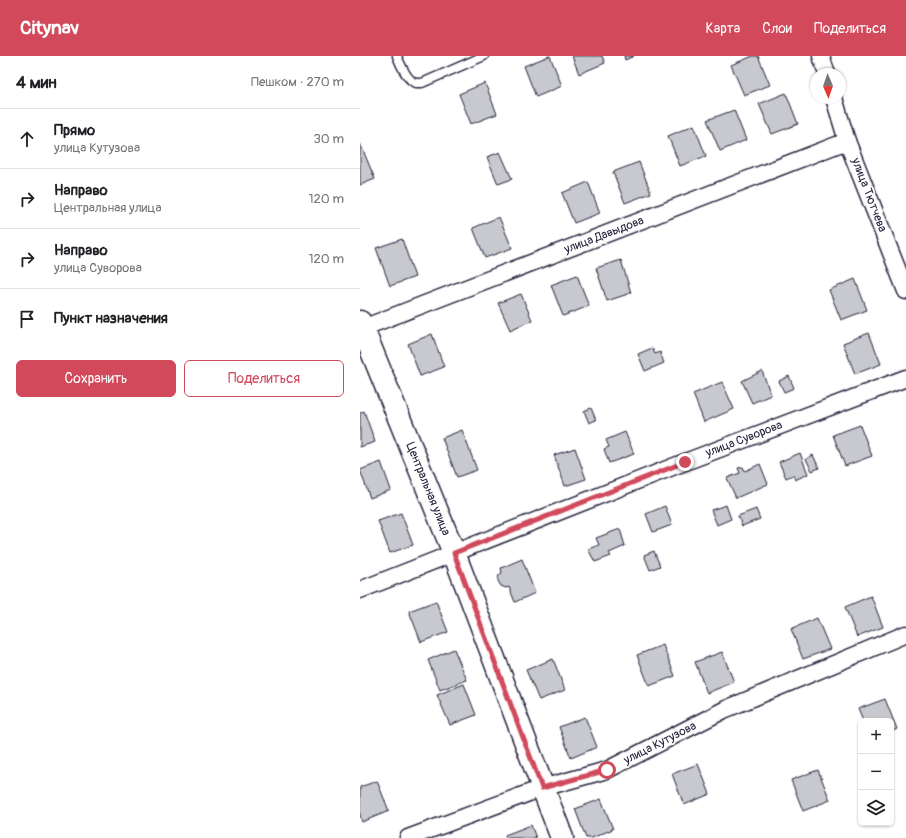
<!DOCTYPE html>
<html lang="ru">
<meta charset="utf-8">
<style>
:root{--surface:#fff;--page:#f2f2f2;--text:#202124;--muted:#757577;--line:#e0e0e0;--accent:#d1495b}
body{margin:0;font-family:Pangolin,sans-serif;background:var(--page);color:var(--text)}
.controls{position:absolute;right:12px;bottom:12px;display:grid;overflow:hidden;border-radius:6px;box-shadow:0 1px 3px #0004}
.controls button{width:36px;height:36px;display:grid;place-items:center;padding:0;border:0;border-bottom:1px solid var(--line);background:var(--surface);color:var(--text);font:20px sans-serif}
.compass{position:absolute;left:450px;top:12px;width:36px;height:36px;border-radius:50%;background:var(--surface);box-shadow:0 1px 3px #0004;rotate:178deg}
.stop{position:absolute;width:12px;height:12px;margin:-9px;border:3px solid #d1495b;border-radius:50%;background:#fff}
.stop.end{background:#d1495b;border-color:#fff;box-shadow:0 1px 4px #0008}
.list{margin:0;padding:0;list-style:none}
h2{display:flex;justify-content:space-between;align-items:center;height:52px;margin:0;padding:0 16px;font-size:17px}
h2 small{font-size:13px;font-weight:400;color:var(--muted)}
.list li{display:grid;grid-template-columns:26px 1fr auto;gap:12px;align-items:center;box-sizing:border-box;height:60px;padding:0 16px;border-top:1px solid var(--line)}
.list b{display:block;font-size:15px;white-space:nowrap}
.list p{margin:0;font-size:13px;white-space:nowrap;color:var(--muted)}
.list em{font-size:13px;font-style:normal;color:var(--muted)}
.actions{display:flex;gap:8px;padding:12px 16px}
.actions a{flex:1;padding:9px 0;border:1px solid var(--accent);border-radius:6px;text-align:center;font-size:14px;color:var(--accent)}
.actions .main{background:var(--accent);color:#fff}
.icon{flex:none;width:22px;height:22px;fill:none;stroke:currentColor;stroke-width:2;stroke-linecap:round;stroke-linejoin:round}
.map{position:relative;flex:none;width:546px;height:782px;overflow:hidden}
header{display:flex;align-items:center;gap:24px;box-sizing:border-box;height:56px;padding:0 20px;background:var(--accent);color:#fff}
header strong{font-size:19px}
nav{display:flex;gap:22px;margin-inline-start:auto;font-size:14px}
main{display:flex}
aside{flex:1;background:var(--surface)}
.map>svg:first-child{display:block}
.building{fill:#c8c8cf;stroke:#22223b}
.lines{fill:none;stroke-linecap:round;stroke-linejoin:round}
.lane-casing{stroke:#22223b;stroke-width:11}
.street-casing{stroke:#22223b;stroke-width:19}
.secondary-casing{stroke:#22223b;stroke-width:25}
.lane{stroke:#fff;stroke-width:8}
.street{stroke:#fff;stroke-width:16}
.secondary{stroke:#fff;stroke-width:22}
.route{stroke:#d1495b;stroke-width:5}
.labels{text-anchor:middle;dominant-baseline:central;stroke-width:3.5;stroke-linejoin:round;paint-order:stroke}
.street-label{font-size:12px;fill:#22223b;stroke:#fff}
</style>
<header>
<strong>Citynav</strong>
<nav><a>Карта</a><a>Слои</a><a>Поделиться</a></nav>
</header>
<main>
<aside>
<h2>4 мин<small>Пешком · 270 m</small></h2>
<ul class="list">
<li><svg class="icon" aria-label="ahead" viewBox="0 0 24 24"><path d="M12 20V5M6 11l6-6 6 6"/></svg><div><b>Прямо</b><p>улица Кутузова</p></div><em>30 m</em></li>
<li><svg class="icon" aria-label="right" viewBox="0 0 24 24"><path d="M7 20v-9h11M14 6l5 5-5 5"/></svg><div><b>Направо</b><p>Центральная улица</p></div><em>120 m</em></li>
<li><svg class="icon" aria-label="right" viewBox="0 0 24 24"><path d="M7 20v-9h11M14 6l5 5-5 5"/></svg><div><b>Направо</b><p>улица Суворова</p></div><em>120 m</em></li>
<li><svg class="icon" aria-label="arrive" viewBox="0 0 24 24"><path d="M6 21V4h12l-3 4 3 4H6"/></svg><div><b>Пункт назначения</b></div></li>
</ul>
<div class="actions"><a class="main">Сохранить</a><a>Поделиться</a></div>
</aside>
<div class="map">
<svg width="546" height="782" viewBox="0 0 546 782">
<rect width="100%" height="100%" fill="#fff"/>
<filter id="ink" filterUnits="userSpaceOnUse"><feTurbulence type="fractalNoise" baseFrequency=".025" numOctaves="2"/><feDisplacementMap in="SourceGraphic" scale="8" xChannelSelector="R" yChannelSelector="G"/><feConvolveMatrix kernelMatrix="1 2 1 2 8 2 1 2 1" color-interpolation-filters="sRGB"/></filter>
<g filter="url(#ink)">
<g class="building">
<polygon points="189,0 190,0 202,30 176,41 164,10"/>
<polygon points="212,0 242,0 245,7 219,18"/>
<polygon points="264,0 274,0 265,4"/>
<polygon points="393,0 398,0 410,29 384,39 371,9"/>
<polygon points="125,27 137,58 111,68 99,38"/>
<polygon points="426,37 438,68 412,78 399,48"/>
<polygon points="374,54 386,84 360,95 347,64"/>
<polygon points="334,69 346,100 320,110 308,80"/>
<polygon points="0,87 15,123 0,129"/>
<polygon points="140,96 152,123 138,128 127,101"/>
<polygon points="279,106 291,137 265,147 253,116"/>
<polygon points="228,126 240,157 214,167 202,137"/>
<polygon points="139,161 152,192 125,202 113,172"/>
<polygon points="42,183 55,221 30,230 16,192"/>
<polygon points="261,204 271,237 247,245 236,212"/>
<polygon points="217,219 229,250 203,260 191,229"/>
<polygon points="495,223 507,254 481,264 469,234"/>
<polygon points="161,238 172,264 150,274 138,247"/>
<polygon points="509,277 521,308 495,318 483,287"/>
<polygon points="72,278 84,311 60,320 48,288"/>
<polygon points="292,292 295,298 300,296 304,307 285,315 278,298"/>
<polygon points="402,315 411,339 392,347 382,325"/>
<polygon points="429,320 434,332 424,336 419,325"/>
<polygon points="362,326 374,353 344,366 333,338"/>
<polygon points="231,352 236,364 229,367 224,355"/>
<polygon points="4,355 15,386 0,391 0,357"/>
<polygon points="500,369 512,400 485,410 473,379"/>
<polygon points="102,374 117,414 97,421 82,382"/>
<polygon points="265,376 274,398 249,407 244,393 249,391 246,384"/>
<polygon points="215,392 226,423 205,430 194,399"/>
<polygon points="440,397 448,418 435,424 433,419 426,422 419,406"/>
<polygon points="453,399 459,412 452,415 446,403"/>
<polygon points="21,406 31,434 10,442 0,414"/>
<polygon points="400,408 408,428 376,442 367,422 380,417 378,412 383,411 385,415"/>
<polygon points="366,449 371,463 357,469 351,454"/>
<polygon points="305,450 312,469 293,476 286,458"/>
<polygon points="396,453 400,463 382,470 378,460"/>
<polygon points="41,457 53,489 30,497 18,465"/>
<polygon points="260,473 265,490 249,497 251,500 235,506 228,493 239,489 236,482"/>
<polygon points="294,495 300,510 290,514 284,499"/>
<polygon points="162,503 175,537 155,546 149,531 146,532 141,530 138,525 138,523 139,519 142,517 141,512"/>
<polygon points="511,540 523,571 497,581 485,551"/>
<polygon points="76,545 88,576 61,586 49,555"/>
<polygon points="457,562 470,593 443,603 431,573"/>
<polygon points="303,589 315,620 289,630 277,599"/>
<polygon points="94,593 107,624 80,634 68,604"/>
<polygon points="362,596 374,626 347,637 335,606"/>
<polygon points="193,603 205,634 179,644 166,614"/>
<polygon points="104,628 116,659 90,669 77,639"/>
<polygon points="525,643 537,673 531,676 531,665 503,665 498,653"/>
<polygon points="225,661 237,691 211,702 199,671"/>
<polygon points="338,708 350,738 324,749 312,718"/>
<polygon points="458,714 470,744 443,755 431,724"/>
<polygon points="17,725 29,755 2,766 0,759 0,731"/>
<polygon points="241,743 253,773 232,782 226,782 215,753"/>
<polygon points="171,769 176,782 146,782 145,779"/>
</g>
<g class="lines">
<defs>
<path id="lane" d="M37 0C40 7 47 25 56 27 58 27 60 27 62 27L124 0"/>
<g id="street">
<polyline points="461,0 467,18"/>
<polyline points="474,42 487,85 546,235"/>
<polyline points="0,273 487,85"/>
<polyline points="0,534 325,406 546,322"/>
<polyline points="48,782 182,732 247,714 366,653 546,578"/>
</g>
<polyline id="secondary" points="0,266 94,497 202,782"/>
</defs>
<use href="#lane" class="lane-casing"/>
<use href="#street" class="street-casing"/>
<use href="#secondary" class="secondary-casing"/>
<use href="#lane" class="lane"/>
<use href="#street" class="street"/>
<use href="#secondary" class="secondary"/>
</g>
</g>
<g class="lines" filter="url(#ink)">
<polyline class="route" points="247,714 182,732 94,497 325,406"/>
</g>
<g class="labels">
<g class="street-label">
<text transform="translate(509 139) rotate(69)">улица Тютчева</text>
<text transform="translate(244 179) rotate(-21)">улица Давыдова</text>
<text transform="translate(384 383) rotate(-21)">улица Суворова</text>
<text transform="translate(68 433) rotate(68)">Центральная улица</text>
<text transform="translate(300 687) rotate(-27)">улица Кутузова</text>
</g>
</g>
</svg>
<div class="controls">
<button>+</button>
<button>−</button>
<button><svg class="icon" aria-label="layers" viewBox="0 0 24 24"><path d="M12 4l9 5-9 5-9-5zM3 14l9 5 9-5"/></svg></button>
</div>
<svg class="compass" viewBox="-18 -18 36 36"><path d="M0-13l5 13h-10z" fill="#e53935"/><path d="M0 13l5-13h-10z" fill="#757577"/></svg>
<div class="stop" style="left:247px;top:714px"></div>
<div class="stop end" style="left:325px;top:406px"></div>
</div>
</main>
